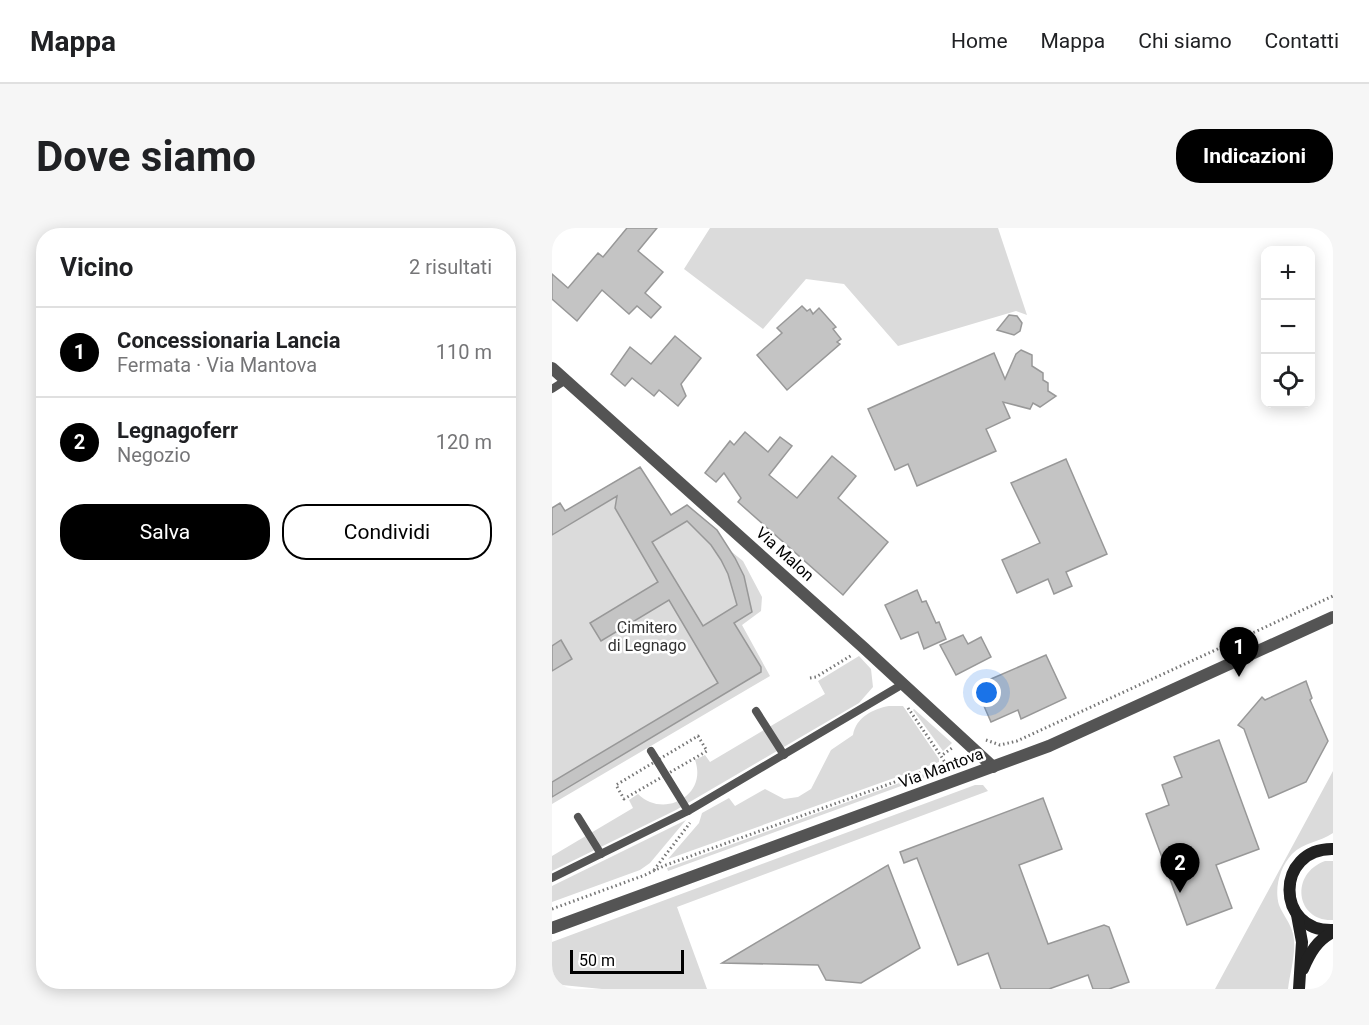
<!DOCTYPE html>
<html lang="it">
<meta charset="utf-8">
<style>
:root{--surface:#fff;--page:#f6f6f6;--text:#202124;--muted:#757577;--line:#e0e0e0;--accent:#000}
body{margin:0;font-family:Roboto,sans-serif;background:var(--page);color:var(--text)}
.controls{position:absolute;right:18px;top:18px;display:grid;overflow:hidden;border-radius:12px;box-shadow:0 3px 15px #0003}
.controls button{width:54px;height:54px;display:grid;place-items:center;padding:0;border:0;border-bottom:2px solid var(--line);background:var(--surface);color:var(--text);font:30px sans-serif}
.scale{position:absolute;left:18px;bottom:15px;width:114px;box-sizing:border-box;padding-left:6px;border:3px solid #000;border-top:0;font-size:16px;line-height:21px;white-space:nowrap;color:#000;-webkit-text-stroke:4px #fff;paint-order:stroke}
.you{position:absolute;left:435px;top:465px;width:21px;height:21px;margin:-15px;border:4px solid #fff;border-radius:50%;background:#1a73e8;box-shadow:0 0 0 9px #1a73e833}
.badge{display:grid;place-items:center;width:39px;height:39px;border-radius:50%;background:var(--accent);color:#fff;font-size:20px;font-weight:700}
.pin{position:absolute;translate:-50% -50px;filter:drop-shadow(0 2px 3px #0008)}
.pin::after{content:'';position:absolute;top:32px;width:21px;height:18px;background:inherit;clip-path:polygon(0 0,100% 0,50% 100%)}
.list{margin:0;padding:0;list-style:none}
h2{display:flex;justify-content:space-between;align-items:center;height:78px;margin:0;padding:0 24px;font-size:26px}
h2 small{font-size:20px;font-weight:400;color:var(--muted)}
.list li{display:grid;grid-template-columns:39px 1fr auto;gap:18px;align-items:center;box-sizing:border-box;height:90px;padding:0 24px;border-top:2px solid var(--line)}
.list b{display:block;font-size:22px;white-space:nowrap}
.list p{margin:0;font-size:20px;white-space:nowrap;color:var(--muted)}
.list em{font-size:20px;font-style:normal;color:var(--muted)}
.actions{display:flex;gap:12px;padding:18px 24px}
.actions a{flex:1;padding:14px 0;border:2px solid var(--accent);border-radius:24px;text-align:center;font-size:21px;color:var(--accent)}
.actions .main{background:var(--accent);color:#fff}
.icon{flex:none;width:33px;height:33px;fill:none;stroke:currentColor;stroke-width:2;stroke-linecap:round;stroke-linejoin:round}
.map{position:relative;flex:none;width:781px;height:761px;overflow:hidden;border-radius:24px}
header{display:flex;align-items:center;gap:36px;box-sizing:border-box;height:84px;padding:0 30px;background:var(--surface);border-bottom:2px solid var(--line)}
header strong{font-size:28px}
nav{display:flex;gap:33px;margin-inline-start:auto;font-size:21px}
.intro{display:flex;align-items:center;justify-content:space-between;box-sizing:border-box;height:144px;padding:0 36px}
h1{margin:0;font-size:42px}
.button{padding:15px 27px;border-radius:24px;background:var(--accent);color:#fff;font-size:21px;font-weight:700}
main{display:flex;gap:36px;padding:0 36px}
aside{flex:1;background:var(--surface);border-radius:24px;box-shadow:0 3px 15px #0003}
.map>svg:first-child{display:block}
.green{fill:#dbdbdb}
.building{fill:#c4c4c4;stroke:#989898;stroke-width:1.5;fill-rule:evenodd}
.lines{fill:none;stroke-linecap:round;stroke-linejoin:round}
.path{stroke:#767676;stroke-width:3;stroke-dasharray:1.5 3;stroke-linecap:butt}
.service{stroke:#545454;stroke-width:8}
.tertiary{stroke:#545454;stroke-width:12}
.secondary{stroke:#212121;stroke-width:12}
.labels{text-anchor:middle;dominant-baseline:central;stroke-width:5;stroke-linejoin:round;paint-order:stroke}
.street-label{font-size:16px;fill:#000;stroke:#fff}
.park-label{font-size:16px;fill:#323232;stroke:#fff}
</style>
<header>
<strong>Mappa</strong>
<nav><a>Home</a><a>Mappa</a><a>Chi siamo</a><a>Contatti</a></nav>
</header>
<div class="intro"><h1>Dove siamo</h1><a class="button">Indicazioni</a></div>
<main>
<aside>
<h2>Vicino<small>2 risultati</small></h2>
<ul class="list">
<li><span class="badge">1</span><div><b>Concessionaria Lancia</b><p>Fermata · Via Mantova</p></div><em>110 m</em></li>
<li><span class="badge">2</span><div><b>Legnagoferr</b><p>Negozio</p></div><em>120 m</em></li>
</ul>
<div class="actions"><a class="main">Salva</a><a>Condividi</a></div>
</aside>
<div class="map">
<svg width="781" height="761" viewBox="0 0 781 761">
<rect width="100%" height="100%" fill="#fff"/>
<g class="green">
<polygon points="158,0 446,0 475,87 464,83 346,118 292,56 254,51 211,101 132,41"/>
<polygon points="82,242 118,289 137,281 160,308 191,333 210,369 209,383 190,397 218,448 0,576 0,291"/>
<path d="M307 428 319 441 321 459 307 475 124 582 0 643V628L81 580 77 572 86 566C111 591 156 568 143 532L153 527 158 534 273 466 266 453Z"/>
<path d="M337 478H351L387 531V534L116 631 147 595 150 585 177 570 183 578 213 561 232 571 246 569 259 561 279 522 301 507C304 489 321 481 337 478Z"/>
<polygon points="362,481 400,515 391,523 361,482"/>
<polygon points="391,539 393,542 116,643 115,640"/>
<path d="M781 543V605C768 614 752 614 740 626 728 639 722 660 727 677 731 687 739 696 741 706 745 723 738 744 736 761H663Z"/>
<polygon points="423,557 431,557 436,563 125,679 155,761 50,761 0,756 0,714"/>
<polygon points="134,592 98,635 88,642 0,674 0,658"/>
<path d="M773 633H781V692C744 694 737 646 773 633Z"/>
</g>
<g class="building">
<polygon points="75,0 105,0 86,23 111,44 93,65 109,79 99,90 85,78 77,86 50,62 25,93 0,71 0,46 16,60 46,25 51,29"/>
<polygon points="250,78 255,83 258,81 261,86 267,80 284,99 281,101 289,111 285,114 288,116 235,162 205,127 230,105 225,100"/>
<polygon points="457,87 465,88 470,95 468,103 462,107 445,102"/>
<polygon points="123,108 149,130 129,156 134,168 126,178 107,162 102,168 80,150 73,158 59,146 78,119 99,136"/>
<polygon points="469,122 480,127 480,138 491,145 491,152 496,155 496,163 504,168 488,179 481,175 478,181 451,174 458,190 434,201 444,223 365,258 356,236 343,242 316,181 442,125 453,151 464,126"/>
<polygon points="193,204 216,224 228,209 240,218 217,247 245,270 280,228 304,248 286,270 336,314 291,367 186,274 189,270 172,245 164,254 153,245 178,213 182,217"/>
<polygon points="514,231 555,326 514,344 520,358 502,366 496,351 465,365 450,332 488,315 459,255"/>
<path d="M88 239 119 287 135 277 165 302 183 330 192 348 200 384 182 395 209 439V444L0 569V554L166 455 117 372 49 413 38 395 106 354 63 280 65 268 0 307V280L8 275 13 283ZM135 293 159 317 169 332 176 346 185 377 151 398 100 314Z"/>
<polygon points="365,362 370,374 374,373 384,395 387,394 394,411 372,421 366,404 349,411 333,377"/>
<polygon points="411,407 416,416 429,409 439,429 404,447 388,417"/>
<polygon points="9,412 20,431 0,443 0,418"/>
<polygon points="494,427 514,470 469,491 466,482 439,494 428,469 444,462 439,451"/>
<polygon points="754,453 760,470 758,472 776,513 754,554 717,570 692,501 686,497 710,469 713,472"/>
<polygon points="667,512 707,621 664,637 680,680 635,697 594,586 617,577 610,557 630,549 622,529"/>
<polygon points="491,570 510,621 467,637 496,716 552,697 557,699 577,754 557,761 541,761 536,747 497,761 449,761 436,725 406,737 365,630 352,635 348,624"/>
<polygon points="336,637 368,720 309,755 274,752 266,737 170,735"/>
</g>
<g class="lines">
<g class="path">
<polyline points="258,450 264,449 300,427"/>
<polyline points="356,480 389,528"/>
<polygon points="146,508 155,523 72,571 64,557"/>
<polyline points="434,512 448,517 465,513 781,368"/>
<polyline points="397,541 389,528 400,520"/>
<polyline points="102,642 138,595"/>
<polyline points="0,681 93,647 114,637 387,538 393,534"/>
</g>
<g class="service">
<polyline points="0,161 14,152"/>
<polyline points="204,483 232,527"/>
<polyline points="99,523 136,583"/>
<polyline points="26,589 49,626"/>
<polyline points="0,650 136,583 351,456"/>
</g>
<g class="tertiary">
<polyline points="0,140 312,420 441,539"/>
<polyline points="0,700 497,518 781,389"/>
</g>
<g class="secondary">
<path d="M781 621C723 620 723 704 781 702"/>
<polyline points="745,687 750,714 747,761"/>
<path d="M751 741C758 725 765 712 781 704"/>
</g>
</g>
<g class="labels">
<g class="street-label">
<text transform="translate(233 326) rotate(42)">Via Malon</text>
<text transform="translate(389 540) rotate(-20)">Via Mantova</text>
</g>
<g class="park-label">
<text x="95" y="399">Cimitero<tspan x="95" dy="18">di Legnago</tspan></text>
</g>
</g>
</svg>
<div class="controls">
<button>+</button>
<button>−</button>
<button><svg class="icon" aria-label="locate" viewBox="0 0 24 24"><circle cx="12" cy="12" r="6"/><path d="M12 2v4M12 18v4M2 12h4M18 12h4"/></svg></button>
</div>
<div class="scale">50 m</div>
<div class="you"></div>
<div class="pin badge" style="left:687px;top:449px">1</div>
<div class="pin badge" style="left:628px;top:665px">2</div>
</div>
</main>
